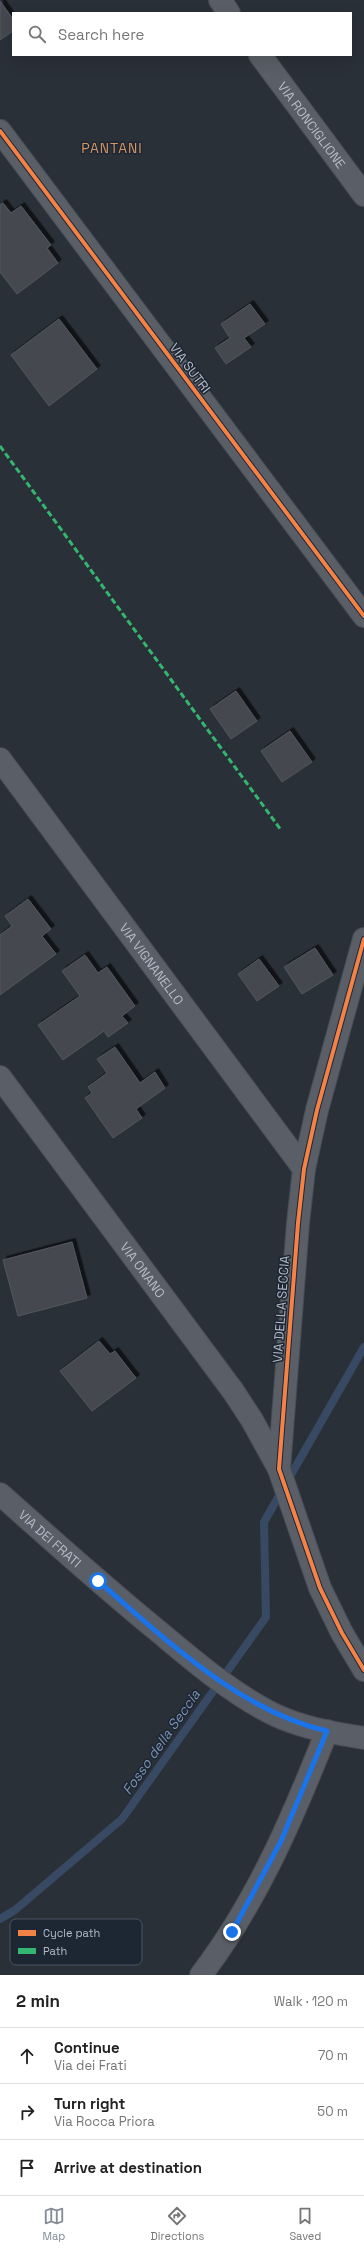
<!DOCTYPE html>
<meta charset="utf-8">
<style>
:root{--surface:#fff;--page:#f6f6f6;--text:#222;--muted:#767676;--line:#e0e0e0;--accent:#848b96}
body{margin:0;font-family:"Space Grotesk",sans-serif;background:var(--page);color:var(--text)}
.stop{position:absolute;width:12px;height:12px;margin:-9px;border:3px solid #1a73e8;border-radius:50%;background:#fff}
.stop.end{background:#1a73e8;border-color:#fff;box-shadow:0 1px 4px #0008}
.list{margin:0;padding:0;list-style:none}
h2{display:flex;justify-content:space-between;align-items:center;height:52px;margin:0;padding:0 16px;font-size:17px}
h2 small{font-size:13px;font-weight:400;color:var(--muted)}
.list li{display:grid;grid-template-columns:26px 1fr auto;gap:12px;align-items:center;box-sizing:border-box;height:56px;padding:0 16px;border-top:1px solid var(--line)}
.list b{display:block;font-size:15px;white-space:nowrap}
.list p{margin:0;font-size:13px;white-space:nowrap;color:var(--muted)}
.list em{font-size:13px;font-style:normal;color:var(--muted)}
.icon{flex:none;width:22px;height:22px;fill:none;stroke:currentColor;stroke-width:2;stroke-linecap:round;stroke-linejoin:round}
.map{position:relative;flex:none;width:364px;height:1975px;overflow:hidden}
.search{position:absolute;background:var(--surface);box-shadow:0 4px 16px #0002;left:12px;right:12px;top:12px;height:44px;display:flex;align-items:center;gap:10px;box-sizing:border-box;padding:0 14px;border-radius:0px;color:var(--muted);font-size:15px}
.sheet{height:220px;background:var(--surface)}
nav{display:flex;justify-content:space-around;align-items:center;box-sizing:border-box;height:56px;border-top:1px solid var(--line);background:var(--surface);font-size:11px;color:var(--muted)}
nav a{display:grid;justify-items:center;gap:2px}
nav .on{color:var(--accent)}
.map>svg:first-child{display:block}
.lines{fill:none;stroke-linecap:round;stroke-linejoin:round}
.stream{stroke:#384963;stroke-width:8}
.building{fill:#444950;stroke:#52575f;filter:url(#shadow)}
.minor-casing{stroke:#484c53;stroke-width:24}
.minor{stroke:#5a5e66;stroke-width:22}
.quiet{stroke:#33b770;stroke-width:3;stroke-dasharray:6 3;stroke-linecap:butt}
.cycleway-casing{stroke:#1d2633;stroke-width:6}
.cycleway{stroke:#f48246;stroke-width:4}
.route{stroke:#1a73e8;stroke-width:5}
.labels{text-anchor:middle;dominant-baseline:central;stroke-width:3;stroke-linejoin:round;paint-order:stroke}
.street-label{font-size:13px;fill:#b4bcc9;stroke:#1d2633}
.neighbourhood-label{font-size:14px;letter-spacing:1px;fill:#d59563;stroke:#1d2633}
.water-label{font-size:14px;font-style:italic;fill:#7c92b1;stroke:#1d2633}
.key{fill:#1d2633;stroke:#4a5360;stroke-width:1}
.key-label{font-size:11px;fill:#b4bcc9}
</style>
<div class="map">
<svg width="364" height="1975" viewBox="0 0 364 1975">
<defs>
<filter id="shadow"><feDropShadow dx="3.5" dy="-3.5" stdDeviation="0" flood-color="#0009"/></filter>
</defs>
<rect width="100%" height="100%" fill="#2a3038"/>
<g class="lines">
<polyline class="stream" points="0,1919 15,1910 122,1819 266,1617 264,1522 364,1347"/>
</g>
<g class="building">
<polygon points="0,1 13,19 13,31 0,40"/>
<polygon points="3,203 11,213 21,206 51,245 47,248 58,263 17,294 0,272 0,205"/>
<polygon points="250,304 265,324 244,338 251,347 226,364 215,348 230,338 221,324"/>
<polygon points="59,319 97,369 49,406 11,355"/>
<polygon points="236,691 257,721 231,739 210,709"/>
<polygon points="290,731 312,762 282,782 261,751"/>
<polygon points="28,899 51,929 42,936 56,954 0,995 0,935 12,926 5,916"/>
<polygon points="315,948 333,975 302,994 284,967"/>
<polygon points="85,955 98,973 107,967 135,1006 122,1016 128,1023 108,1037 104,1031 63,1060 38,1025 80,996 62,971"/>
<polygon points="259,959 279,986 257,1001 238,974"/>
<polygon points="115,1047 140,1083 155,1072 165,1088 136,1109 142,1118 113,1138 85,1098 92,1093 88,1087 107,1073 97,1059"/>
<polygon points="72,1242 87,1298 18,1316 3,1260"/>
<polygon points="99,1341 110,1354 115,1351 136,1378 92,1411 60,1371"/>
</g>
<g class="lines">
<defs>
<g id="minor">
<polyline points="220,0 229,13"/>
<path id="s1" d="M260 55 364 195"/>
<polyline points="0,131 364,616"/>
<path id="s2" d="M0 759 304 1169"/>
<polyline points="364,939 317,1110 304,1169 298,1223 279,1469 320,1588 342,1633 364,1670"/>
<path id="s3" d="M0 1077 233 1391 252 1420 279 1469"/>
<path id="s4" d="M0 1494C52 1540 104 1587 158 1631 194 1661 231 1693 273 1714 302 1728 333 1733 364 1738"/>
<path d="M201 1975C257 1902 293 1817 327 1731"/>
</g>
</defs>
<use href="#minor" class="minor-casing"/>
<use href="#minor" class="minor"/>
<polyline class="quiet" points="0,446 281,830"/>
<defs>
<g id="cycleway">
<polyline points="0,131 364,616"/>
<polyline points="364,939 317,1110 304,1169 298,1223 279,1469 320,1588 342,1633 364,1670"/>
</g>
</defs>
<use href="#cycleway" class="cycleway-casing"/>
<use href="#cycleway" class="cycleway"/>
</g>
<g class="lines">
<path class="route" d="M98 1581C166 1639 237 1710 327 1731L281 1841 232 1932"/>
</g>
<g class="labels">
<g class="street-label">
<text stroke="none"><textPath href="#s1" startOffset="87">VIA RONCIGLIONE</textPath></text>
<text transform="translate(190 368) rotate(53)">VIA SUTRI</text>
<text stroke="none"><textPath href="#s2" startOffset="255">VIA VIGNANELLO</textPath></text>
<text stroke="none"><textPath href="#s3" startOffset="240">VIA ONANO</textPath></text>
<text transform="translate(281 1309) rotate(-86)">VIA DELLA SECCIA</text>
<text stroke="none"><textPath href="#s4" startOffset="67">VIA DEI FRATI</textPath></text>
</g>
<g class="neighbourhood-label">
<text x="112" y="148">PANTANI</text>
</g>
<g class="water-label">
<text transform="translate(161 1742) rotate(-55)">Fosso della Seccia</text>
</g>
</g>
<rect x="10" y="1919" width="132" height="46" rx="6" class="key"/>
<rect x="18" y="1930" width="18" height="6" fill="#f48246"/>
<rect x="18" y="1948" width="18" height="6" fill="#33b770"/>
<g class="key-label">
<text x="43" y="1937">Cycle path</text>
<text x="43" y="1955">Path</text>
</g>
</svg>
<div class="stop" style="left:98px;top:1581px"></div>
<div class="stop end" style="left:232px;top:1932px"></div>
<div class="search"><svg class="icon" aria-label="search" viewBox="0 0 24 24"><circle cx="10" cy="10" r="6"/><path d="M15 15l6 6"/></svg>Search here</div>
</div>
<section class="sheet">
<h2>2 min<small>Walk · 120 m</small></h2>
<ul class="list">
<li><svg class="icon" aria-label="ahead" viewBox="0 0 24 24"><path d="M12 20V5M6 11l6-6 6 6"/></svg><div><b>Continue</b><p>Via dei Frati</p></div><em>70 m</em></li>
<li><svg class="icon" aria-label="right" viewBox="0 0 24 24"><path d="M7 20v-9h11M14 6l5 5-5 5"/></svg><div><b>Turn right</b><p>Via Rocca Priora</p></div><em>50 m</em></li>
<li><svg class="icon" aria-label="arrive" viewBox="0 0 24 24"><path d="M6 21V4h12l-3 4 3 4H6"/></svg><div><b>Arrive at destination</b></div></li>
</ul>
</section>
<nav>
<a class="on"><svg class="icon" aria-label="map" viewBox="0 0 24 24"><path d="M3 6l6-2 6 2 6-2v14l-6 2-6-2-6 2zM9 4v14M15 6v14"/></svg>Map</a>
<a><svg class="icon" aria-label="directions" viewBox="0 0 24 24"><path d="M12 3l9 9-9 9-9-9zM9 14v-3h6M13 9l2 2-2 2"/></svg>Directions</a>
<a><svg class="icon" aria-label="saved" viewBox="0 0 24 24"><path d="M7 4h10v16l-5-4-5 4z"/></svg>Saved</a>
</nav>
